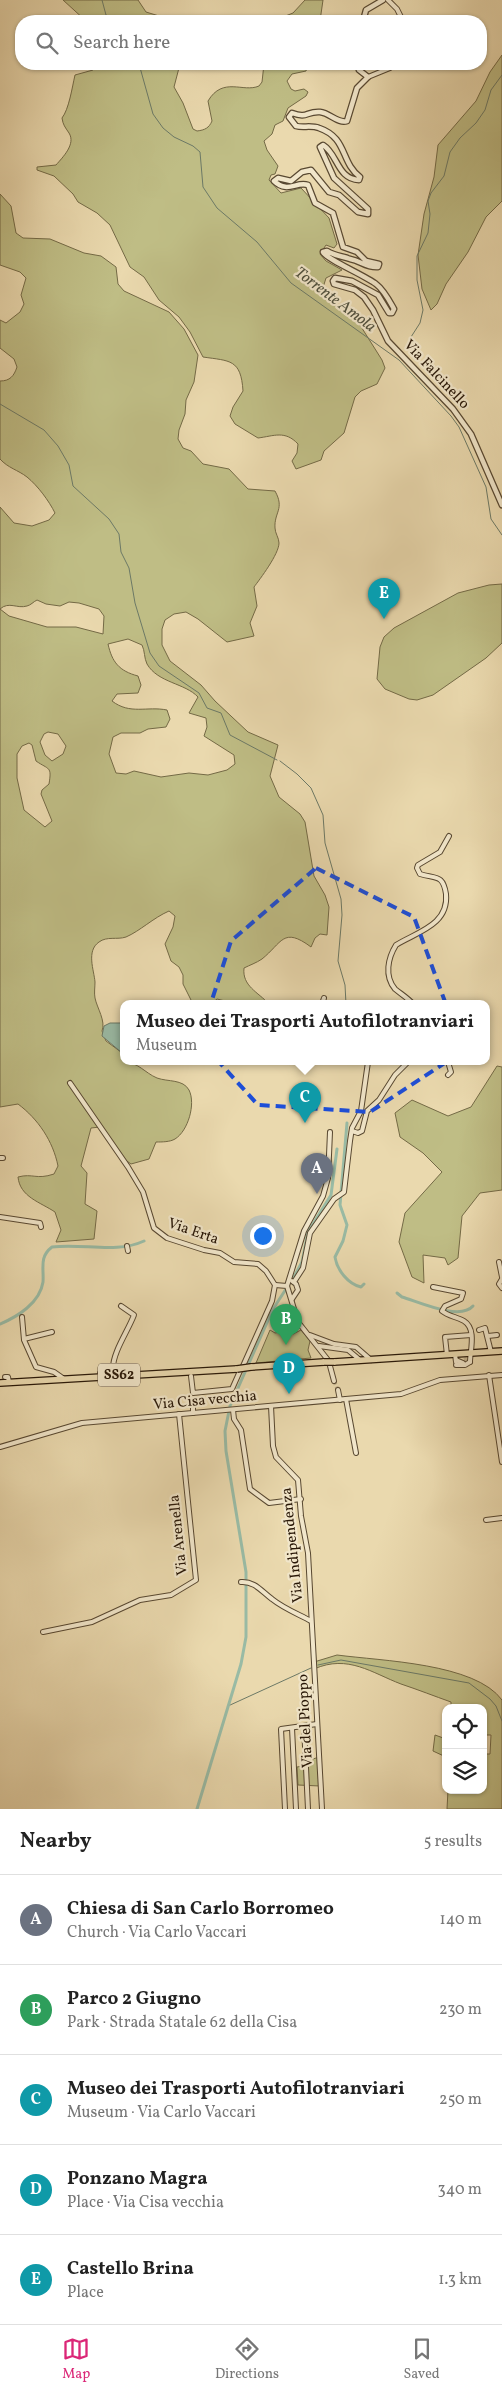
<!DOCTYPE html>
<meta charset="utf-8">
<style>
:root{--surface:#fff;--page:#f6f6f6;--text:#222;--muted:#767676;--line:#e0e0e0;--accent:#db2777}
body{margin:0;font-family:Vollkorn,serif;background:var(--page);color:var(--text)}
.controls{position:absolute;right:15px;bottom:15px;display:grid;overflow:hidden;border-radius:10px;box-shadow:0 1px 4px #0004}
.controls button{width:45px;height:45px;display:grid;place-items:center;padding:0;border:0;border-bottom:1px solid var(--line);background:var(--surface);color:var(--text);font:25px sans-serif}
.you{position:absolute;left:262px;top:1235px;width:18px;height:18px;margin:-12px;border:4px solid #fff;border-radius:50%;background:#1a73e8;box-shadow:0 0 0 8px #1a73e833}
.badge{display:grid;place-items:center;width:32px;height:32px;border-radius:50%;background:var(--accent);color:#fff;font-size:16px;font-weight:700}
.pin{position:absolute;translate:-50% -41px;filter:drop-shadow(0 1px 2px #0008)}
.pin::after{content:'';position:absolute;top:26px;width:18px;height:15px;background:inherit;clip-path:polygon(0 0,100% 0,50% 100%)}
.popup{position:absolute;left:120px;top:1000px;width:370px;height:65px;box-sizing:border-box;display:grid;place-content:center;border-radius:10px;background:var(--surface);filter:drop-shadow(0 1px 4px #0005);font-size:16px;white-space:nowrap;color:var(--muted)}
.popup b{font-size:19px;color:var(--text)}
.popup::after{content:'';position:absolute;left:50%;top:100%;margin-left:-10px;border:10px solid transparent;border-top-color:var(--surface)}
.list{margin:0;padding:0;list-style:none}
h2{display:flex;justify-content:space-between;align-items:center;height:65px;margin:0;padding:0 20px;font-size:21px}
h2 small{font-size:16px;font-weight:400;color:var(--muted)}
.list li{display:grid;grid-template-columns:32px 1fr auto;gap:15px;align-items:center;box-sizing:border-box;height:90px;padding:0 20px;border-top:1px solid var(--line)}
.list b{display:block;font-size:19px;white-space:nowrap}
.list p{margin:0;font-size:16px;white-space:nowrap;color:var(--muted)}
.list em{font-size:16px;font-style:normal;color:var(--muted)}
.icon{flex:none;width:28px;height:28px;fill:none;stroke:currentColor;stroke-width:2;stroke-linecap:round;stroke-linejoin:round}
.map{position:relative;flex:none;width:502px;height:1809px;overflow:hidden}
.search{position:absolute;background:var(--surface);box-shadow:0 1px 4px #0004;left:15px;right:15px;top:15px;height:55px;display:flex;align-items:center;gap:12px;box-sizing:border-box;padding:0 18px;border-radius:20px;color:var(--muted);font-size:19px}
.sheet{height:515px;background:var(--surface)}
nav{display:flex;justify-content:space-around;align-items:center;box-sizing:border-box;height:70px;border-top:1px solid var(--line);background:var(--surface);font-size:14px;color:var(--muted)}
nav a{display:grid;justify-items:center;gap:2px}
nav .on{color:var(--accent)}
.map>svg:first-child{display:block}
.green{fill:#bfbd85;stroke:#746a46;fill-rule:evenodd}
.water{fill:#99bba5;stroke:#6c7966}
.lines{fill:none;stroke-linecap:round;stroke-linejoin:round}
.stream{stroke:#6c7966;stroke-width:1}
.canal{stroke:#99bba5;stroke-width:3}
.minor-tunnel{stroke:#c3b28d;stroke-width:4;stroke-dasharray:4 2;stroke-linecap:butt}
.minor-casing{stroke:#584831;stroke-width:6}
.tertiary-casing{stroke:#584831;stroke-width:7}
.primary-casing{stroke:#281707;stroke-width:8}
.minor{stroke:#f1e6ca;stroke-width:4}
.tertiary{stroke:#f1e6ca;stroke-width:4.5}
.primary{stroke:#ead9ae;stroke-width:5.5}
.primary-bridge-casing{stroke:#281707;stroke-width:8;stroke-linecap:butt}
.primary-bridge{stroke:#ead9ae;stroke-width:5.5}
.marked{fill:none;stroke:#1d4ed8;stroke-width:4;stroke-dasharray:10 6;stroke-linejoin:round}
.labels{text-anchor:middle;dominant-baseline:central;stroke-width:4.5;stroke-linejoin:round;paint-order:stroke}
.shield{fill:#f1e6ca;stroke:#645542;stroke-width:1}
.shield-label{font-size:14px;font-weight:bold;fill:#281707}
.street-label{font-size:15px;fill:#281707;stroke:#f1e6ca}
.water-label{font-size:16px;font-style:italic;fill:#50503e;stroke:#f1e6ca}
</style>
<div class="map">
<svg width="502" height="1809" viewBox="0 0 502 1809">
<rect width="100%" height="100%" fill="#ead9ae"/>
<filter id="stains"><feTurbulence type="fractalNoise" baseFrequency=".004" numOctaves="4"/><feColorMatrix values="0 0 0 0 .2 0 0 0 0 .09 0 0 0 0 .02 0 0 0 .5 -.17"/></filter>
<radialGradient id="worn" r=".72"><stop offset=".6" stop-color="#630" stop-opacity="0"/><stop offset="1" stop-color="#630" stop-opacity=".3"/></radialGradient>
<g class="green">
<polygon points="63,0 138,0 146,12 159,16 161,21 86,21"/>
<polygon points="305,0 323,0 320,21 273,21 293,13"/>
<polygon points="502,55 502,201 486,217 468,252 446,284 437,304 431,310 422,289 418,255 424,214 434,177 438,145 476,101 490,72"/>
<path d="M96 64H180L174 87 183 103 193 129 197 131C205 130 209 128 212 121L208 101C223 76 243 93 259 86L262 82 264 64H308L306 71 292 74 287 81 291 89 295 91 304 89 308 92 306 96 288 108 283 121 275 125 272 134 264 141 267 150 278 166 275 174 271 175 269 180 281 193 301 188 329 218 337 244 334 248 326 245 320 254 326 261 342 270 326 278 321 294 360 325 382 360 385 368 377 384 361 391 355 397 344 433 324 451 321 460 296 469 292 461 297 453 298 444C285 430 274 436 258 438L235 424 230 416 233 407 243 391C241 359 230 361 203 357L190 332 179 317 159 300 144 277 130 267 110 225 97 213 78 202 73 194 54 176 37 170V167L56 165C63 157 76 144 69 133 65 127 63 125 62 118 69 109 72 88 75 75L93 70Z"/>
<path d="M0 194 11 206 16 233 23 238 50 239 84 253 101 256 116 267 118 284 124 291 169 312 184 329 198 355 194 382 186 400 185 414 179 430 178 439 183 448 191 451 203 464 229 469 248 489 275 491C285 509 274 512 275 528 275 533 279 538 279 543 279 554 260 579 254 587L257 606 250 623 254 636 227 642 198 619 186 612 174 614 165 620 162 629V645L170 661 201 685 215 701 248 732 278 745 270 776 279 797 300 814 305 822 314 876 325 895 329 907 327 935 320 934 315 938 311 947C283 926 282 943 262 959 256 963 250 965 244 968 242 986 258 992 269 1004H231L229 1002 217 999 211 1004H193L183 984V975L179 967 171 961 165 944 173 927 175 916 169 911C153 918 140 931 126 937 117 940 107 936 99 942 86 951 94 970 95 982 95 987 94 993 95 998 97 1008 106 1021 102 1031L106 1041 121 1052H124V1062C138 1062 145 1073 157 1078 168 1082 183 1079 189 1090 196 1104 188 1131 175 1139 170 1142 162 1142 156 1142L149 1159 131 1164C117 1156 114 1137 100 1127L91 1128 81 1166 87 1173 85 1204 97 1211 94 1239 56 1242 61 1230 55 1212C40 1202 20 1197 18 1177 33 1173 36 1180 54 1174L58 1166C53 1141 38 1119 18 1104L0 1107V507L14 523 32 526 49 520 55 513C49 501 38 486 27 477 18 470 8 468 0 459V381C10 381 14 376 17 367L14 359 0 348V320L6 323 20 312 24 304 21 295 26 278 20 272 0 265ZM37 600 46 604 60 606 69 602 79 603 99 609 104 616 103 634 76 627H47L9 616 0 609C9 601 17 609 27 606 31 605 33 602 37 600ZM128 639 142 645C145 651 144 658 147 664 158 683 185 683 198 697L189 713 206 718 207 727 204 736 234 755 235 764 227 770 208 775 189 773 161 777 134 771 126 774 116 773 109 754 113 737 121 733H140L148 729 166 727 170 719 167 710C147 706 130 715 112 701L117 694 138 693 141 685 138 676C119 671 112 662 108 644ZM48 732 58 734 66 746 63 754 52 761 45 755 40 742 44 734ZM29 743 32 745 36 761C49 770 52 766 49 784L42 790 41 794 52 821 45 827 24 810 17 778V754L22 746Z"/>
<polygon points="502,584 502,643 486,658 433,695 417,700 409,699 385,689 377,679 380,647 384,637 394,628 458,593 489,585"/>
<polygon points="497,1066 502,1067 502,1190 480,1193 462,1216 458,1258 448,1265 445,1258 423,1255 424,1283 412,1277 399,1242 405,1213 442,1172 423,1153 400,1137 395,1113 412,1100 448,1116 471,1107"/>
<polygon points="270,1330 275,1333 289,1330 293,1334 301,1330 310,1341 308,1350 311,1358 256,1363"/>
<path d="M337 1655C382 1661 475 1663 502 1700V1809H447L448 1790H483V1766H485V1762L483 1760H486V1754H490L491 1735H486V1731H483V1708H451V1702C434 1696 419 1690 401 1684 372 1673 348 1654 314 1669V1662Z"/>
<polygon points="435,1735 446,1739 446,1757 433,1751"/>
<polygon points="319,1757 320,1786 298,1785 297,1767 310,1765 310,1760"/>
</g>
<polygon class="water" points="110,1023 124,1023 124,1052 121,1052 102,1036 104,1026"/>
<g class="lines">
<g class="stream">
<polyline points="102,0 106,15 115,21"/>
<polyline points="139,64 153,114 163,128 174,137 193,146 200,152 203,187 217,208 257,242 291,283 399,360 451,416 459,427 486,487 491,519 502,535"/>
<polyline points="411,347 411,337 420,323 423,310 417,280 417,256 428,233 430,214 428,201 431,193 444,176 450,152 460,138 476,123 485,110 491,90 502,75"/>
<polyline points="0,404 44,430 58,446 69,465 73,486 109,519 119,534 121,552 129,568 135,603 150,653 159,666 199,693 207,708 221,713 230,735 277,760"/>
<polyline points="280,761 297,774 311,788 323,815 325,843 341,899 342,915 338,961 345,985 346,1004"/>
<polyline points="318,1665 341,1660 469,1683 490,1699 496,1706 502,1721"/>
<polyline points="228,1706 311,1668"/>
</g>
<g class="canal">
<path d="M347 1123 340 1205 347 1225 343 1241 335 1257C337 1270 348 1284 361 1287L364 1284"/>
<polyline points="294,1277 302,1262 308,1232 331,1195 337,1149"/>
<path d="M397 1293 402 1297C419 1302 460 1321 473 1306"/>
<path d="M0 1324C17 1317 40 1303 43 1282 44 1268 39 1257 52 1247 83 1243 116 1254 144 1241"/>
<polyline points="197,1809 241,1664 246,1637 246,1572 226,1451 225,1431 230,1406 273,1309 286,1289"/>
</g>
<g class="minor-tunnel">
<polyline points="464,1360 467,1359"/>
<polyline points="334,1381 338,1390"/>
</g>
<defs>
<g id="minor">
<polyline points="388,0 397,9 403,21"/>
<polyline points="368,77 390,68 394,64"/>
<polyline points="322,1004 324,998"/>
<path d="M413 1004C408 998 401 994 395 989 384 976 388 958 396 945 417 932 449 925 446 894 443 874 436 879 420 874L417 868 418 865 440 852 449 836"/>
<polyline points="448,1062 451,1072 448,1075"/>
<polyline points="70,1083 128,1167 143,1192 154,1228 167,1238 204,1250 220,1253 234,1262 258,1264 266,1271 275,1285"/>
<polyline points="352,1131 358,1133 362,1131 367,1111 379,1100 395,1075 408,1062"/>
<polyline points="0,1158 3,1158"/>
<polyline points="0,1217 40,1223 41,1227"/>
<polyline points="127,1246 128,1251"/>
<polyline points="499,1262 502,1277"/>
<polyline points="502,1279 499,1284 502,1288"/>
<polyline points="292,1281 296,1284 298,1290 292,1299"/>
<polyline points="294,1282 303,1268 310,1233 334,1199 344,1192 350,1141 352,1128 361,1111 368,1062"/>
<polyline points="275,1285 287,1286 298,1322 328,1360"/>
<polyline points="287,1286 304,1231 323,1196 328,1178 330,1132"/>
<path d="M433 1287 463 1293 461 1299 445 1306 442 1311C448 1316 457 1317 464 1321 477 1329 470 1351 470 1362"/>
<polyline points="22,1317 24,1340 36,1367 54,1372 64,1379"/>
<polyline points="479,1330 485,1328 491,1352"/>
<polyline points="310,1335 334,1344 356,1347 371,1360"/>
<polyline points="488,1336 497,1335"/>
<polyline points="24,1339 52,1332"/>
<polyline points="319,1346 348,1350 360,1360"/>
<polyline points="455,1354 456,1362"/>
<polyline points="447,1355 445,1337 471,1335"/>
<polyline points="456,1360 463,1363"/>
<polyline points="456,1365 465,1365 470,1362"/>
<polyline points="243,1366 272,1301 275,1285"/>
<polyline points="330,1366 334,1381"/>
<polyline points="489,1375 502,1462"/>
<path d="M100 1376V1373L113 1368C113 1352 128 1331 134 1315L121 1306"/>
<polyline points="191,1376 193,1393 232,1389 240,1371"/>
<polyline points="5,1377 8,1377 9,1382"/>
<polyline points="338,1390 340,1400"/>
<polyline points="346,1399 356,1453"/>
<polyline points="193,1400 193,1413"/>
<polyline points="271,1406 273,1446 276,1457 298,1480 301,1516 308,1553 322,1809"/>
<polyline points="233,1410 234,1419 241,1430 250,1489 269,1503 301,1499"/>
<polyline points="0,1447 82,1423 401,1394 440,1380 502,1375"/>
<polyline points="486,1520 502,1518"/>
<path d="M241 1582C255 1581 262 1592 272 1599 283 1608 298 1614 311 1621"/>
<polyline points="43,1632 92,1622 140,1600 171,1595 196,1580 179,1414"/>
<polyline points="304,1726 308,1809"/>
<polyline points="292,1728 296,1809"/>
<polyline points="285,1809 281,1729 317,1724"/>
</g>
<g id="tertiary">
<polyline points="363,21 366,10 383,0"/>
<path d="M362 64 359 70 368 77 357 88 347 121C338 124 330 113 320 112 306 111 308 119 292 113L289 117 296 126C303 128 311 125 319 128 348 138 340 162 360 177L359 180C337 179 338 154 323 145L320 147 334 178 368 209V214L358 212 339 195 329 192 311 170 302 172 291 181 278 178 274 181C288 194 296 181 308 185L315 203 333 213 343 247 357 252 366 261 379 264 378 267C366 268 361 261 350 259 342 256 335 256 327 251L323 252C326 259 366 276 376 284 384 290 389 300 394 309L392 313H389L378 295 352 281 335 278 333 281 334 284 355 290 364 297 373 310 388 341 453 409 471 434 502 505"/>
</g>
<g id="primary">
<polyline points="334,1362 502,1351"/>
<polyline points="251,1367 324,1362"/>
<polyline points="0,1383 237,1369"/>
</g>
</defs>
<use href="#minor" class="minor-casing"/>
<use href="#tertiary" class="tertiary-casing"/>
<use href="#primary" class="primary-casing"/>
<use href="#minor" class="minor"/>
<use href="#tertiary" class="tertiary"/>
<use href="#primary" class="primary"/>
<defs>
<g id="primary-bridge">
<polyline points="324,1362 334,1362"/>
<polyline points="237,1369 251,1367"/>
</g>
</defs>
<use href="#primary-bridge" class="primary-bridge-casing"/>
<use href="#primary-bridge" class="primary-bridge"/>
</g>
<path class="marked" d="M316 868 414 917 463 1051 370 1112 258 1105 199 1040 231 941Z"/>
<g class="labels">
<rect class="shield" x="98" y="1363.5" width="42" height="23" rx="4"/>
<g class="shield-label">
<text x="119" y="1375">SS62</text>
</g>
<g class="street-label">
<text transform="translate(436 375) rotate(47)">Via Falcinello</text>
<text transform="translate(193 1232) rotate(19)">Via Erta</text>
<text transform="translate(205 1401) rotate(-5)">Via Cisa vecchia</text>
<text transform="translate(179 1535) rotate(-96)">Via Arenella</text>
<text transform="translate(293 1545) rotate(-96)">Via Indipendenza</text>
<text transform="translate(306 1721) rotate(-93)">Via del Pioppo</text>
</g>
<g class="water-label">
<text transform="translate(335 300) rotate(37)">Torrente Amola</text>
</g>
</g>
<rect width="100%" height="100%" filter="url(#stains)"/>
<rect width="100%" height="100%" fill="url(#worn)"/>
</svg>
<div class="controls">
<button><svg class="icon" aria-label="locate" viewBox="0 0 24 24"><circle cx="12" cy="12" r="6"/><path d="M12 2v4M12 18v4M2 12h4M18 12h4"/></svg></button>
<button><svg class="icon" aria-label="layers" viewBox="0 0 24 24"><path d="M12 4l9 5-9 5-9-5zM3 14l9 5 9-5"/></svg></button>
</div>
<div class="you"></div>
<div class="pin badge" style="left:317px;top:1194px;background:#6b7280">A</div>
<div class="pin badge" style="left:286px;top:1345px;background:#2e9e5b">B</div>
<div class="pin badge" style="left:305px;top:1123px;background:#0f9aa8">C</div>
<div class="popup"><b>Museo dei Trasporti Autofilotranviari</b>Museum</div>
<div class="pin badge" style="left:289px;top:1394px;background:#0f9aa8">D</div>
<div class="pin badge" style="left:384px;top:619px;background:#0f9aa8">E</div>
<div class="search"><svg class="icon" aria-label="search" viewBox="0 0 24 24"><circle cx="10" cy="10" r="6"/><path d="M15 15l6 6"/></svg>Search here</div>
</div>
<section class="sheet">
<h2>Nearby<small>5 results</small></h2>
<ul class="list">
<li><span class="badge" style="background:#6b7280">A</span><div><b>Chiesa di San Carlo Borromeo</b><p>Church · Via Carlo Vaccari</p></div><em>140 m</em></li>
<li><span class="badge" style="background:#2e9e5b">B</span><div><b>Parco 2 Giugno</b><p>Park · Strada Statale 62 della Cisa</p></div><em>230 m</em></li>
<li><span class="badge" style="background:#0f9aa8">C</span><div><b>Museo dei Trasporti Autofilotranviari</b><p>Museum · Via Carlo Vaccari</p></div><em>250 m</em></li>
<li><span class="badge" style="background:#0f9aa8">D</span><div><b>Ponzano Magra</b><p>Place · Via Cisa vecchia</p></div><em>340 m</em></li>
<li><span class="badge" style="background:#0f9aa8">E</span><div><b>Castello Brina</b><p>Place</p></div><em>1.3 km</em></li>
</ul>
</section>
<nav>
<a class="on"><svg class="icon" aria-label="map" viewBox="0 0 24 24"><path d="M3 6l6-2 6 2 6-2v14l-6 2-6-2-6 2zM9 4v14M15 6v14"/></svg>Map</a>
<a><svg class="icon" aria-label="directions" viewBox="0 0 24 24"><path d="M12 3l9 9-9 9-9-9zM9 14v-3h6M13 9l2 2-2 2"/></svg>Directions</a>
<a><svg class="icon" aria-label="saved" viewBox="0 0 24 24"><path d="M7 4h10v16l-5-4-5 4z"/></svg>Saved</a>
</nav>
